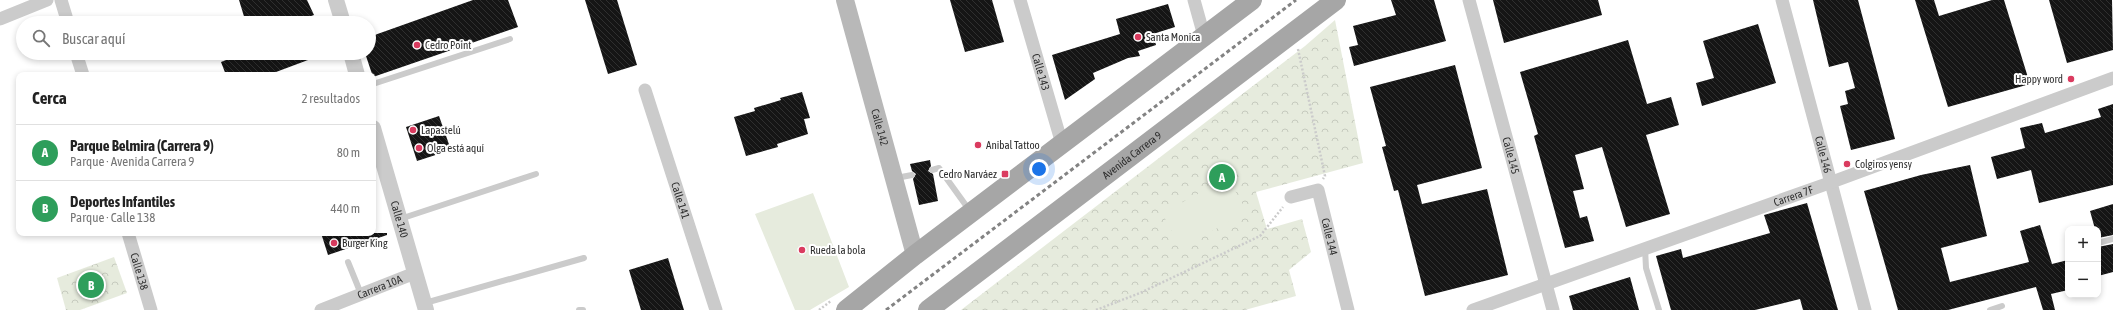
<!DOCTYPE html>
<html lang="es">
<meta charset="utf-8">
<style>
:root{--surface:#fff;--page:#f6f6f6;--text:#222;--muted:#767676;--line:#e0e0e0;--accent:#da3b5f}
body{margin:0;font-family:"Asap Condensed",sans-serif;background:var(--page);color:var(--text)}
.controls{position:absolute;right:12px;bottom:12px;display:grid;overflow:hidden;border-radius:8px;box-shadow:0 2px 6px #0003}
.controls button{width:36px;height:36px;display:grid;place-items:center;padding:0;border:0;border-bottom:1px solid var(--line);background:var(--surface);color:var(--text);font:20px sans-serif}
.you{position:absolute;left:1039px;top:169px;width:14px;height:14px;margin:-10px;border:3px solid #fff;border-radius:50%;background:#1a73e8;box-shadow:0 0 0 6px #1a73e833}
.badge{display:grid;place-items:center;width:26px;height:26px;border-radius:50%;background:var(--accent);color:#fff;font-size:13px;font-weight:700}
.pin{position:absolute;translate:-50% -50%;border:2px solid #fff;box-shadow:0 1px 4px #0006}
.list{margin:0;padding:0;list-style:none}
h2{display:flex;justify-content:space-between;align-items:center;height:52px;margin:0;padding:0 16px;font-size:17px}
h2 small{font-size:13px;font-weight:400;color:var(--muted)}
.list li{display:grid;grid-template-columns:26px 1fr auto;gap:12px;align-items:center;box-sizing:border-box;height:56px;padding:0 16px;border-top:1px solid var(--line)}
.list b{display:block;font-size:15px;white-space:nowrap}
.list p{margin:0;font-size:13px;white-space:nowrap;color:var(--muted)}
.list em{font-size:13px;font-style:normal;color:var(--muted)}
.icon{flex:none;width:22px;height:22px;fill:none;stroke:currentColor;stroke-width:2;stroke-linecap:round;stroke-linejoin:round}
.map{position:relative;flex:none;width:2113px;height:310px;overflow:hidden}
.search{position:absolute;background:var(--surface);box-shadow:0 2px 6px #0003;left:16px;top:16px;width:360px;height:44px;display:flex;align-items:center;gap:10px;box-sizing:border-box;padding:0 14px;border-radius:22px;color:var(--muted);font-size:15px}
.panel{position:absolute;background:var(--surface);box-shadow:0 2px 6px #0003;left:16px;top:72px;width:360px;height:164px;border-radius:8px}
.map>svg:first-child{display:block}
.forest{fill:url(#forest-crowns)}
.pitch{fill:#e6ebdd}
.building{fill:url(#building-back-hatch)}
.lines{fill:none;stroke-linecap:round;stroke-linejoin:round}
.path{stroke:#cbcbcb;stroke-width:2.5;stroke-dasharray:2 2;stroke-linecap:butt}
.service{stroke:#cbcbcb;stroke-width:6}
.minor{stroke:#cbcbcb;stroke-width:13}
.tertiary{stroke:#cbcbcb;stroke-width:16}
.secondary{stroke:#b8b8b8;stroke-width:18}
.primary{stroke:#a6a6a6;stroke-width:20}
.rail{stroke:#838383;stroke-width:3;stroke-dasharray:4 3;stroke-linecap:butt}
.poi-dot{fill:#da3b5f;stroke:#fff;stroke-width:1.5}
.labels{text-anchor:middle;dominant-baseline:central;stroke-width:4;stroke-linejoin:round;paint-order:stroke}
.poi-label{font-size:11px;fill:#2e2e2e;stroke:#fff;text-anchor:start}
.street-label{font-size:11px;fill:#2e2e2e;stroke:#fff}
</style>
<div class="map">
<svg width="2113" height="310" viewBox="0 0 2113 310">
<defs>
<pattern id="forest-crowns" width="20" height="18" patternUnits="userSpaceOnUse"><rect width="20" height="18" fill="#e6ebdd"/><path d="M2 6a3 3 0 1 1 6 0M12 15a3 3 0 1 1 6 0" fill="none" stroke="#c6cabe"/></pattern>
<pattern id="building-back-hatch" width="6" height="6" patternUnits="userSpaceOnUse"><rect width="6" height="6" fill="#151515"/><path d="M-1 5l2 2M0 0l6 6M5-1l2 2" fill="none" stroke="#2f2f2f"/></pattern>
</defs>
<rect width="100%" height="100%" fill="#fff"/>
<g class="forest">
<polygon points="1335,20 1363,163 1256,192 1267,229 1302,219 1311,252 1289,270 1296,296 1245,310 961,310 1305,46"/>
<polygon points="114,257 127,293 80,310 66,310 57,278"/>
</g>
<g class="pitch">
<polygon points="1228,178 1247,212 1181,248 1162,213"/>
<polygon points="813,193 849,287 810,310 795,310 755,214"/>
</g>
<g class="building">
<polygon points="239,0 307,0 314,15 292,23 246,23"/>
<polygon points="473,0 508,0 518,27 373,77 365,53 369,53 369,37"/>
<polygon points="585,0 617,0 637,65 608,74"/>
<polygon points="950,0 992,0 1004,42 965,52"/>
<polygon points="1391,0 1434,0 1446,41 1354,66 1349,47 1358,45 1353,26 1396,15"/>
<polygon points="1493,0 1598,0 1602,15 1504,43"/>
<polygon points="1813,0 1858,0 1895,139 1851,150 1840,106 1848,104 1845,91 1855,88 1848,62 1829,67"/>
<polygon points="1915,0 1934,0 1939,16 1992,0 2004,0 2030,84 1948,107"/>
<polygon points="2049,0 2112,0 2113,50 2067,63"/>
<polygon points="1168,4 1175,27 1153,34 1156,45 1138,51 1140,56 1128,58 1093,73 1095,79 1065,100 1052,55 1120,34 1116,19"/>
<polygon points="1758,24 1776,83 1702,106 1696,83 1714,78 1703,41"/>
<polygon points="1628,40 1647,104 1671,97 1679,125 1646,135 1670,214 1626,227 1602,147 1575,155 1584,189 1573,191 1580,218 1587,216 1594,241 1565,248 1534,136 1538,134 1520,72"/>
<polygon points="244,53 324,53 324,54 268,75 226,75 221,62"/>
<polygon points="1455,65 1482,168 1417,185 1422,204 1487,189 1508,275 1425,296 1398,190 1394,191 1382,147 1386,146 1370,87"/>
<polygon points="802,92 810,118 804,119 808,134 777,144 778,147 746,156 734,117 755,111 754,108 781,100 780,98"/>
<polygon points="2113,104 2113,185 2039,203 2031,170 1997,179 1991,157 2025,148 2020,128 2042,123 2045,133 2101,117 2098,109"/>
<polygon points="439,116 451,150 417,161 406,127"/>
<polygon points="930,160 931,166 928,171 933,174 938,201 919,205 913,179 916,174 912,171 910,164"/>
<polygon points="1970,165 1987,236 1941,248 1950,282 2029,262 2020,231 2040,225 2052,264 2068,260 2068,290 2051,294 2055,310 2043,310 2036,287 1948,310 1898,310 1864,191 1921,175"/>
<polygon points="1807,203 1838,310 1803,310 1800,299 1755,310 1671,310 1656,256 1681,249 1683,258 1770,233 1764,215"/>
<polygon points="2113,204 2113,235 2098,238 2098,229 2095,229 2090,211"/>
<polygon points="321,233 387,233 387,235 328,255"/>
<polygon points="2113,244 2113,272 2098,276 2098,247"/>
<polygon points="668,258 684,310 641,310 629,270"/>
<polygon points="1630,277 1639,310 1573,310 1569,296"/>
</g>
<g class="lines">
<g class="path">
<polyline points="1298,49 1325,176 1323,179"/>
<polyline points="819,310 831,301"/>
<polyline points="1096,310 1140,293 1260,236 1283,207"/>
</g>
<g class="service">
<polyline points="373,84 510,39"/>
<polyline points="932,170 939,168 970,211"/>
<polyline points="896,178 912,175"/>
<polyline points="400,219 536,174"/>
<polyline points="2098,243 2113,239"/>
<polyline points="1645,248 1646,268 1659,310"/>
<polyline points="348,262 361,294"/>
<polyline points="425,303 584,258"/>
<polyline points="579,310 583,310"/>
<polyline points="1990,310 2002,306"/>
</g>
<g class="minor">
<polyline points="61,0 68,23"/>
<path id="s1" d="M1020 0 1062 144"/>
<polyline points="1194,0 1204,36"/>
<path id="s2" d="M1469 0 1553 310"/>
<path id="s3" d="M1782 0 1865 310"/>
<polyline points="0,19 47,0"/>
<polyline points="76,53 83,75"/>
<path id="s4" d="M645 90 716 310"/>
<path id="s5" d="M1291 197 1318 190 1348 310"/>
<path id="s6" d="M128 233 151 310"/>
<path id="s7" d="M321 310 415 273"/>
<path id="s8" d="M1473 310 1832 182 2113 78"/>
</g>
<g class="tertiary">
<polyline points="336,0 343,23"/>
<polyline points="351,53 357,75"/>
<path id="s9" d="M373 128 426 310"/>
</g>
<path class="secondary" id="s10" d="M845 0 915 255"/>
<g class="primary">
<polyline points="846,310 915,255 1252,0"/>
<path id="s11" d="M928 310 1336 0"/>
</g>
<polyline class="rail" points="886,310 1296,0"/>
</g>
<g class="poi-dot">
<circle cx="1138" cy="37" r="4"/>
<circle cx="417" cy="45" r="4"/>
<circle cx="2071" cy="79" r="4"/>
<circle cx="413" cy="130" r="4"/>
<circle cx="978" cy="145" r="4"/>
<circle cx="419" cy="148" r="4"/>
<circle cx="1847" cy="164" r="4"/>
<rect x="1001" y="170" width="8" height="8" rx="2"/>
<circle cx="334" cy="243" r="4"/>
<circle cx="802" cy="250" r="4"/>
</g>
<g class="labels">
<g class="poi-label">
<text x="1146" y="37">Santa Monica</text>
<text x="425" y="45">Cedro Point</text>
<text x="2063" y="79" text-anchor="end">Happy word</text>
<text x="421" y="130">Lapastelú</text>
<text x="986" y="145">Anibal Tattoo</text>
<text x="427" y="148">Olga está aquí</text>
<text x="1855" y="164">Colgiros yensy</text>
<text x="997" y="174" text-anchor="end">Cedro Narváez</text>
<text x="342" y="243">Burger King</text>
<text x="810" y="250">Rueda la bola</text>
</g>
<g class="street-label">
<text stroke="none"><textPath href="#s1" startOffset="75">Calle 143</textPath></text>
<text stroke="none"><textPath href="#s10" startOffset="132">Calle 142</textPath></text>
<text stroke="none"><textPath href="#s11" startOffset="256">Avenida Carrera 9</textPath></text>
<text stroke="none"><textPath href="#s2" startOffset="161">Calle 145</textPath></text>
<text stroke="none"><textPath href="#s3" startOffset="160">Calle 146</textPath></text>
<text stroke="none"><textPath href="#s8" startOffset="340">Carrera 7F</textPath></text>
<text stroke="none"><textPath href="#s4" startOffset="116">Calle 141</textPath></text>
<text stroke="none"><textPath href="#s9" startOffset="95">Calle 140</textPath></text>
<text stroke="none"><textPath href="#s5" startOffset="76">Calle 144</textPath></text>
<text stroke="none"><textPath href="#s6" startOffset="40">Calle 138</textPath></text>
<text stroke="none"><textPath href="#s7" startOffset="63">Carrera 10A</textPath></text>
</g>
</g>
</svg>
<div class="controls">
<button>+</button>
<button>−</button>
</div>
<div class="you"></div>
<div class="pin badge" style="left:1222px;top:177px;background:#2e9e5b">A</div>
<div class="pin badge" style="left:91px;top:285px;background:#2e9e5b">B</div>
<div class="search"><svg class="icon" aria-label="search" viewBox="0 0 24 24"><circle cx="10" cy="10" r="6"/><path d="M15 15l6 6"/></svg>Buscar aquí</div>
<section class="panel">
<h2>Cerca<small>2 resultados</small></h2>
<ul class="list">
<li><span class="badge" style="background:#2e9e5b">A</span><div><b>Parque Belmira (Carrera 9)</b><p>Parque · Avenida Carrera 9</p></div><em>80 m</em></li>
<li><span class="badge" style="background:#2e9e5b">B</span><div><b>Deportes Infantiles</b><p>Parque · Calle 138</p></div><em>440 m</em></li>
</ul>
</section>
</div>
